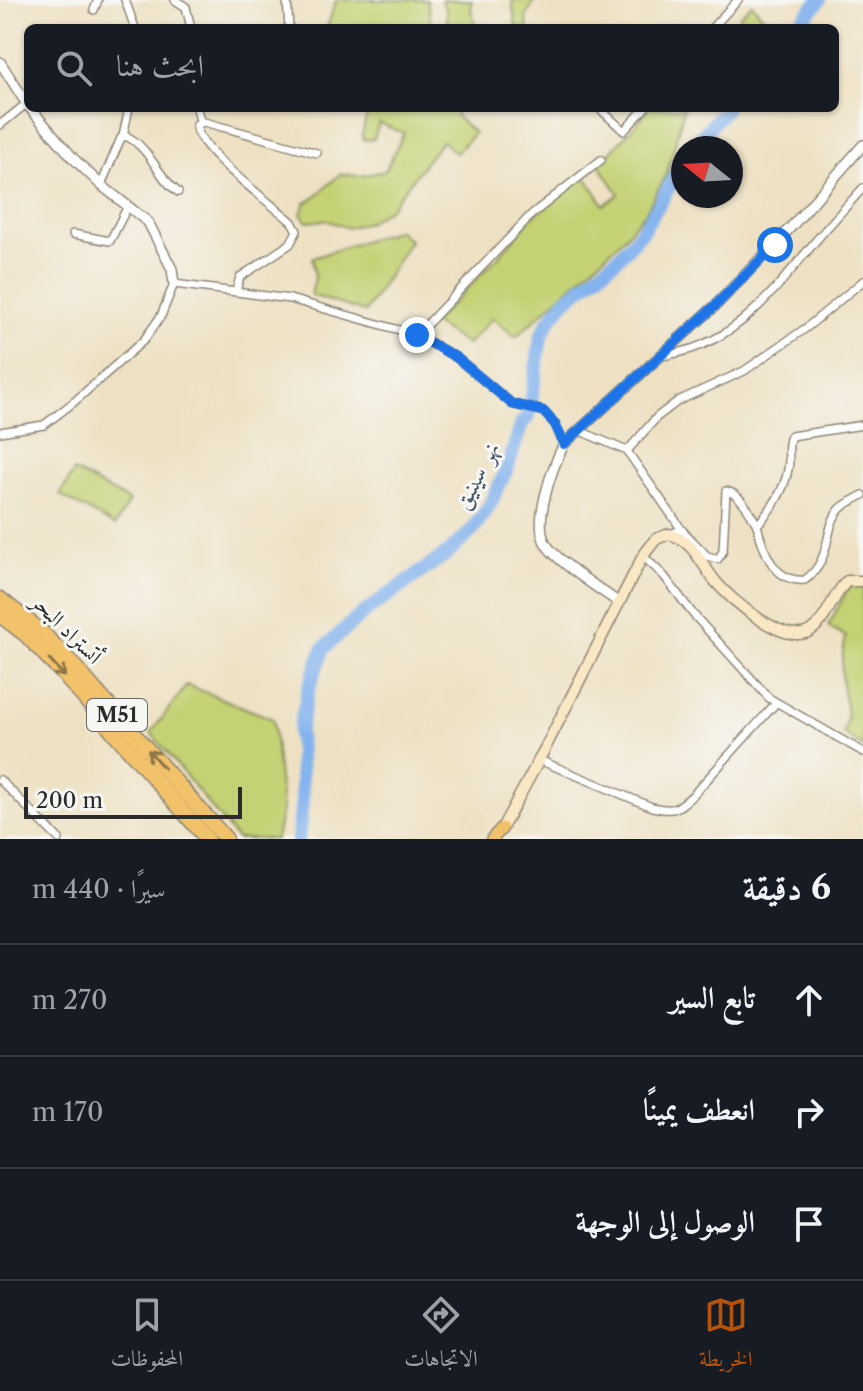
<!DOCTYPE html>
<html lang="ar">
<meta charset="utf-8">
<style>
:root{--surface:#171b24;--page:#20242c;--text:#f1f3f6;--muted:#9ea1a6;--line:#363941;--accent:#b45309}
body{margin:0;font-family:"Libre Caslon Text",Amiri,serif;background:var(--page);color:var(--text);direction:rtl}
.compass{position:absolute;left:671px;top:136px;width:72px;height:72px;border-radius:50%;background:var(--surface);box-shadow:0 2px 6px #0004;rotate:288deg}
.scale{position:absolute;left:24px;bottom:20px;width:218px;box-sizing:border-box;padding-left:8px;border:4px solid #2b2b2b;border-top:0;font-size:22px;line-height:28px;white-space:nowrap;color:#2b2b2b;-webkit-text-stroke:6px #f6f6f2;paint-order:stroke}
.stop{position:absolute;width:24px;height:24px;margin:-18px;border:6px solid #1a73e8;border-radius:50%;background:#fff}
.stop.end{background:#1a73e8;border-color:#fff;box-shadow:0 2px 8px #0008}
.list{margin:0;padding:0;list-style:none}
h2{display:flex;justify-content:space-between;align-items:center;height:104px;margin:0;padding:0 32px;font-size:34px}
h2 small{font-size:26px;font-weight:400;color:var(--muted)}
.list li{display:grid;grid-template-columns:52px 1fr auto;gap:24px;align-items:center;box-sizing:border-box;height:112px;padding:0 32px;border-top:2px solid var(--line)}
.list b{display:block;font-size:30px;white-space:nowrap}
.list em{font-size:26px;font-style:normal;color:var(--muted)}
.icon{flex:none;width:44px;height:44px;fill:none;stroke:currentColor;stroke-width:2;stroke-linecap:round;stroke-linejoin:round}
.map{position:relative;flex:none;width:863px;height:839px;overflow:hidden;direction:ltr}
.search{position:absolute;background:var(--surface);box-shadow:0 2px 6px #0004;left:24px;right:24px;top:24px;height:88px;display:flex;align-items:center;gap:20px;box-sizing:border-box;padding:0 28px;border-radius:12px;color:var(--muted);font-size:30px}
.sheet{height:440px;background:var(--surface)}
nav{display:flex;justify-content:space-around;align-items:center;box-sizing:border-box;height:112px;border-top:2px solid var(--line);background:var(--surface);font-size:22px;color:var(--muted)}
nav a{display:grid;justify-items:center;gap:4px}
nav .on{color:var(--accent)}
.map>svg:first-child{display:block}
.green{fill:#c4d274;stroke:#787e50;stroke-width:2}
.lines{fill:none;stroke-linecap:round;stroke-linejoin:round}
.river{stroke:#83b3ee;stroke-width:14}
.minor-casing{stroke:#8c8677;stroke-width:10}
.tertiary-casing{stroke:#8c8677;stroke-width:12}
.secondary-casing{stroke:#8c8677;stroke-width:13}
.primary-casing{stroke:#8c8677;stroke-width:14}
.motorway-casing{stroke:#8c8677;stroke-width:17}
.minor{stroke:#fff;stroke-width:7}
.tertiary{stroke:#fff;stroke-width:9}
.secondary{stroke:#fae7c3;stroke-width:10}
.primary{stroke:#f2c26a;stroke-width:11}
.motorway{stroke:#f2c26a;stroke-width:14}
.oneway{stroke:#8e764a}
.route{stroke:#1a73e8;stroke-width:10}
.labels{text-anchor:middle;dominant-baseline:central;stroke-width:6;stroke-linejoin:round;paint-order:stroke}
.shield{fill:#f6f6f2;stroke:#686867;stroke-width:2}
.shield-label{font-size:20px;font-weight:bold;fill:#2b2b2b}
.street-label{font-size:22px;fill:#2b2b2b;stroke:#f6f6f2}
.water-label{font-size:24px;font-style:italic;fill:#455466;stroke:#f6f6f2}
</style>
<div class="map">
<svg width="863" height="839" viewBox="0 0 863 839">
<rect width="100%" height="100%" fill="#f6f6f2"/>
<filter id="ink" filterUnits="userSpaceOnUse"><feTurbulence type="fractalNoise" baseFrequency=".0125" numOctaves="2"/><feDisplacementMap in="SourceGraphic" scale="16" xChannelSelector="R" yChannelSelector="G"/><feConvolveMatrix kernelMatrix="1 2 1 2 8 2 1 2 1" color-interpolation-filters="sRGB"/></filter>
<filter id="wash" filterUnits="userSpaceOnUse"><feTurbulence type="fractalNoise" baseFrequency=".006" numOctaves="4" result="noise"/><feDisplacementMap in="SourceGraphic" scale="32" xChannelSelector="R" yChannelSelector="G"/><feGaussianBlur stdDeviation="1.8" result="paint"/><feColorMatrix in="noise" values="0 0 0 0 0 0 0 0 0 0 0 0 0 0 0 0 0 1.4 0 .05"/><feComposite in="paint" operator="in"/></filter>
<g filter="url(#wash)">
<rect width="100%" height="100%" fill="#eee1c3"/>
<g class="green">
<polygon points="336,0 427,0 432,28 327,28"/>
<polygon points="441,0 472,0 471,9 476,28 447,28 446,9"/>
<polygon points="512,0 535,0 526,17 528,28 518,28 515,23"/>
<polygon points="752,4 772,27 771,28 750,28 739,16"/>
<polygon points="368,108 457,108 456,116 474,133 456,153 442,141 390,208 368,222 348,228 326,220 307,222 301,214 305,203 313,199 340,174 360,176 385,171 404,133 379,123 374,139 364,140 362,135"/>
<path d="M649 108H684L667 174 645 213 620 242 516 337 492 318 467 345 433 323 502 253 529 220 585 175 604 205 619 194 600 166C613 144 635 130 649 108Z"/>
<polygon points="398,230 410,241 365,312 311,295 315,278 312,258"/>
<polygon points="74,471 129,501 115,526 60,495"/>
<path d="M854 584 863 585V747L843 733C852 713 843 703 842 683 841 667 842 653 846 637L828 626 848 589Z"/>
<polygon points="187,685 273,719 282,809 276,839 237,839 151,733"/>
</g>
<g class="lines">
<g class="river">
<polyline points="795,28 820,0"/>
<polyline points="692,148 726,108"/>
<polyline points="298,839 302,800 299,732 308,690 323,649 362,614 449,552 471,532 488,508 507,469 522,423 529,416 541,337 549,321 565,301 618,258 640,234 663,198 683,160"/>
</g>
</g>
</g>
<g filter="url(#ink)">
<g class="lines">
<defs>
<g id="minor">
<polyline points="125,0 135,28"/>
<polyline points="175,0 186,7 191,28"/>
<polyline points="287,0 289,28"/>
<polyline points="94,10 98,0"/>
<polyline points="712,28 738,0"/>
<polyline points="197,108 200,121"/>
<polyline points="599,108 624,131 645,108"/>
<polyline points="0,125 26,104"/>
<polyline points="123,136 129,108"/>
<path d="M101 185 121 138 126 136C151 148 157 177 178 192"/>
<polyline points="73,234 110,241 128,206"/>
<path d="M236 291 240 277 290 244 297 231 292 222C271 203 198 151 196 125L204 122 317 153"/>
<polyline points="417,335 532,214 601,160"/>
<path d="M661 356C731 347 767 299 809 249 826 228 845 208 863 188"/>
<polyline points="578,430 627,451 682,530"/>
<polyline points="0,432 44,425 74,402 144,340 161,316 174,284 290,299 417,335 457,358 512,404 543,411 555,424 564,444"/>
<polyline points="627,451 657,417 678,401 744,371 806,328 863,281"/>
<path d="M757 525C763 549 773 583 805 580 833 560 823 528 840 509 846 503 856 499 863 495"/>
<path d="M669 534 682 530 707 556 718 559 723 551 726 491C740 493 750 512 757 525 774 507 787 487 789 462 789 452 787 445 791 436L863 425"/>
<polyline points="643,556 664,576 693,614 769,698 863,752"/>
<path d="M539 760 652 807C675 812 676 810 693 795L776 703"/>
<polyline points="0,780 59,839"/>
</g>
<g id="tertiary">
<polyline points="0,62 28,106"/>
<polyline points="30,108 73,158 101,185 148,222 172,269 174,284"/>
<path d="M618 602C601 590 555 560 546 544 532 522 553 466 564 444L715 306 792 226 863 145"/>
</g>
<path id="secondary" d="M502 828 539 760 643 556 656 539 669 534C693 540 701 564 716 582 732 601 785 646 810 631 828 620 832 595 847 581H863"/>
<polyline id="primary" points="492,839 502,828"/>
<g id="motorway">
<polyline points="0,599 41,631 75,667 226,839"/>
<polyline points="0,615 26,635 63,674 207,839"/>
</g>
</defs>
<use href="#minor" class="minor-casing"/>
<use href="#tertiary" class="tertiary-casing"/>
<use href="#secondary" class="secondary-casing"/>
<use href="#primary" class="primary-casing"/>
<use href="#motorway" class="motorway-casing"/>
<use href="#minor" class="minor"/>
<use href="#tertiary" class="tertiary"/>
<use href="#secondary" class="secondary"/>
<use href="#primary" class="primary"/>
<use href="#motorway" class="motorway"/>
</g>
<defs><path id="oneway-shaft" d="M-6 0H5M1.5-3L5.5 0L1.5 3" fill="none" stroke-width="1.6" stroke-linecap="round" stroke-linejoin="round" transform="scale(2)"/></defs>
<g class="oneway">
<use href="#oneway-shaft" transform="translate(57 668) rotate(47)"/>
<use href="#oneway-shaft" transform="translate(156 759) rotate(-131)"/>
</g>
</g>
<g class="lines" filter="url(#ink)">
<polyline class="route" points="417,335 457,358 512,404 543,411 555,424 564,444 715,306 775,245"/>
</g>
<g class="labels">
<rect class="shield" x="87" y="699" width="60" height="32" rx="6"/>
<g class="shield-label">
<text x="117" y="715">M51</text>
</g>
<g class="street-label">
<text transform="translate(67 629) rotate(45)">أتستراد البحر</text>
</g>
<g class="water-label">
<text transform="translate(476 475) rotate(-63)">نهر سينيق</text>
</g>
</g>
</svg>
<svg class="compass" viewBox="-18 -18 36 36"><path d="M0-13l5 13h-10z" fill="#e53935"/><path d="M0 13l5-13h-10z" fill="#9ea1a6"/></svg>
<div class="scale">200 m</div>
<div class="stop" style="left:775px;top:245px"></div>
<div class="stop end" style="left:417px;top:335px"></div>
<div class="search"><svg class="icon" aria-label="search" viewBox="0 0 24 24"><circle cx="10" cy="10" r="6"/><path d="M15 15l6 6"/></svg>ابحث هنا</div>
</div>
<section class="sheet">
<h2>6 دقيقة<small>سيرًا · 440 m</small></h2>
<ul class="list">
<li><svg class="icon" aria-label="ahead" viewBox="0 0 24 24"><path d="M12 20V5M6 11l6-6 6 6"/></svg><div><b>تابع السير</b></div><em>270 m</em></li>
<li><svg class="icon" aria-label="right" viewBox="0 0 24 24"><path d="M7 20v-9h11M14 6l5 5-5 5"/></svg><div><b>انعطف يمينًا</b></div><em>170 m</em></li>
<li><svg class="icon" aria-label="arrive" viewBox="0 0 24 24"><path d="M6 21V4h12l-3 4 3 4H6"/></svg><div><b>الوصول إلى الوجهة</b></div></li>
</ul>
</section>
<nav>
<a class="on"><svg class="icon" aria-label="map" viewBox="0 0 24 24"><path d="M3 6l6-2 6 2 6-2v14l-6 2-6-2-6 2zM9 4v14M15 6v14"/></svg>الخريطة</a>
<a><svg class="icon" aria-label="directions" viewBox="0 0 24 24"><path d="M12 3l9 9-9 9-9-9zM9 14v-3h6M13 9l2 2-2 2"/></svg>الاتجاهات</a>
<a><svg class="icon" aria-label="saved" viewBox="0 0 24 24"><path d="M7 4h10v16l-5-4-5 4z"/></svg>المحفوظات</a>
</nav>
